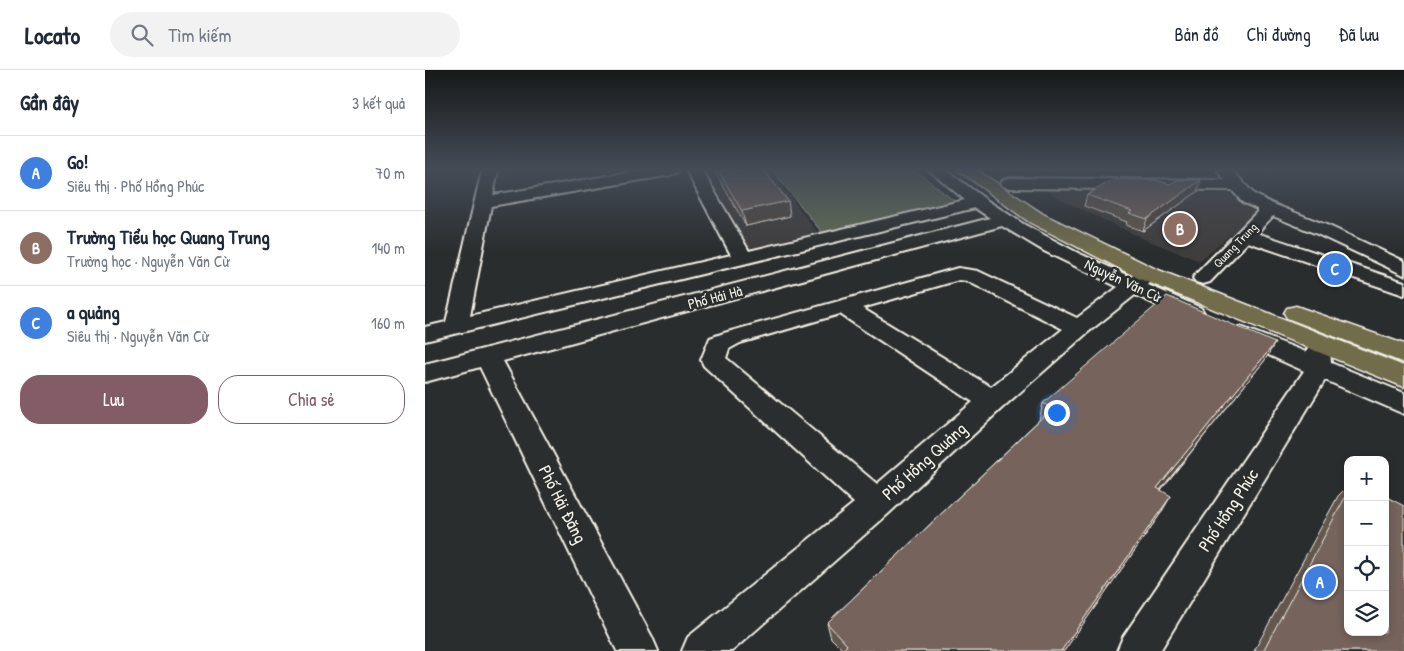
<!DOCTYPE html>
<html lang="vi">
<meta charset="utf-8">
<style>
:root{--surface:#fff;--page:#f2f2f3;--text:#1f2937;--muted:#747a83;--line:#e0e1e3;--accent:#845c67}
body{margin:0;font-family:"Patrick Hand",sans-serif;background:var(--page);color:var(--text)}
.controls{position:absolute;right:15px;bottom:15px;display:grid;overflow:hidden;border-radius:10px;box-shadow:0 2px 8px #0003}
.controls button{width:45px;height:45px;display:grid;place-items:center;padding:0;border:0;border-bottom:1px solid var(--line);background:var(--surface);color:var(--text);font:25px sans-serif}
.you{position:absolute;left:631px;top:342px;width:18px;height:18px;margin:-12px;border:4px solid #fff;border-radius:50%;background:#1a73e8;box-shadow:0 0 0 8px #1a73e833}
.badge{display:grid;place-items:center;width:32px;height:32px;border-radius:50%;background:var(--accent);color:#fff;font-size:16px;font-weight:700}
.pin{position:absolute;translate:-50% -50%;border:2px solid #fff;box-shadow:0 1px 5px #0006}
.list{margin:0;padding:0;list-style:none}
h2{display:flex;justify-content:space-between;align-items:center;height:65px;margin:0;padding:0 20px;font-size:21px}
h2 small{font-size:16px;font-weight:400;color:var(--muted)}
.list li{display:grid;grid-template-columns:32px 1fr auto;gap:15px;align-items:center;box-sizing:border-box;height:75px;padding:0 20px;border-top:1px solid var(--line)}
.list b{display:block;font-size:19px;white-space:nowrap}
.list p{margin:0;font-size:16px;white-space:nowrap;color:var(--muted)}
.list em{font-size:16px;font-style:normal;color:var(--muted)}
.actions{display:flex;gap:10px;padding:15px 20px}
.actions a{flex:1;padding:11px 0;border:1px solid var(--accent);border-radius:20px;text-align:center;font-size:18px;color:var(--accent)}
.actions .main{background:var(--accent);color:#fff}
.icon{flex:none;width:28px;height:28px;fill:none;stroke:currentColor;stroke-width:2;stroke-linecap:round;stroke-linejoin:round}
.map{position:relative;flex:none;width:979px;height:581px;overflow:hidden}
header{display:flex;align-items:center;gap:30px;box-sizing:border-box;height:70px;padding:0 25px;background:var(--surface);border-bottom:1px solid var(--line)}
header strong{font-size:24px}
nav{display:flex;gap:28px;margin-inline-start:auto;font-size:18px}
.search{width:350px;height:45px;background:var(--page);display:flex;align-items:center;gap:12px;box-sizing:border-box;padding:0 18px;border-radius:28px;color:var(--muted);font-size:19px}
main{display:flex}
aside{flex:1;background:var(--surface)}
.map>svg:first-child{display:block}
.built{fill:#403e3c}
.green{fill:#636e54;stroke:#acb09e}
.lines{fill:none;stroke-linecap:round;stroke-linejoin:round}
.minor-casing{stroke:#f4f1e8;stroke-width:4}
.major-casing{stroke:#f4f1e8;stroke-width:3}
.minor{fill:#2a2d2e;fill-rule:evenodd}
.major{fill:#716d4b;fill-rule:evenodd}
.wall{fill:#64564e;stroke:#f4f1e8}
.shaded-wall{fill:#514640;stroke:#f4f1e8}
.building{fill:#74645b;stroke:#f4f1e8}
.labels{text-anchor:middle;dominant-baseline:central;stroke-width:5;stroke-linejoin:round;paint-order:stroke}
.far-street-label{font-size:12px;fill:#f4f1e8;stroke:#2a2d2e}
.street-label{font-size:15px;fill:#f4f1e8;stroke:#2a2d2e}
.near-street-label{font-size:18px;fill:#f4f1e8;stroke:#2a2d2e}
</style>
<header>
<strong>Locato</strong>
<div class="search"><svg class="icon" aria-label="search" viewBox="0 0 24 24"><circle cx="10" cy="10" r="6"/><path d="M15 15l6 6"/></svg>Tìm kiếm</div>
<nav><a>Bản đồ</a><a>Chỉ đường</a><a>Đã lưu</a></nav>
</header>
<main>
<aside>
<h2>Gần đây<small>3 kết quả</small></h2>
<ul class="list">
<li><span class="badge" style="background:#3f7fe0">A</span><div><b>Go!</b><p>Siêu thị · Phố Hồng Phúc</p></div><em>70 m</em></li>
<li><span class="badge" style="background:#8d6e63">B</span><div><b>Trường Tiểu học Quang Trung</b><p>Trường học · Nguyễn Văn Cừ</p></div><em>140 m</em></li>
<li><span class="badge" style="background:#3f7fe0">C</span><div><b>a quảng</b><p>Siêu thị · Nguyễn Văn Cừ</p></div><em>160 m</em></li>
</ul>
<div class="actions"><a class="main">Lưu</a><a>Chia sẻ</a></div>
</aside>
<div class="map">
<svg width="979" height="581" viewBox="0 0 979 581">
<rect width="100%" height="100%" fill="#2a2d2e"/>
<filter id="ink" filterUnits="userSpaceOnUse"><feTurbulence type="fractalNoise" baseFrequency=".02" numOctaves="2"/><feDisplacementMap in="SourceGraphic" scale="10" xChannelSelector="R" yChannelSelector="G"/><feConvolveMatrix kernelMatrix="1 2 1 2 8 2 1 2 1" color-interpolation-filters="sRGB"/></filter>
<g filter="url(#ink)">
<g class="built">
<polygon points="280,100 344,100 395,166 324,182"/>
<polygon points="798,115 834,139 775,191 719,169 643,133 614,116"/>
</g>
<polygon class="green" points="347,100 490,100 532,133 399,165"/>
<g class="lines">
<defs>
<g id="minor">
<path d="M57 100H73L68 125 219 100H254L251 103 246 105 66 136 45 246 306 185 261 100H277L324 181 540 130 504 100H521L563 131 600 155 653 183 706 207C714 201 719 197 730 200L733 204 723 215 776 238 779 243 776 248 768 250 760 248 710 225 662 263 577 338 463 444 307 581H257L263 567 429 433 279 296 276 290 285 268 299 263 533 198 553 201 652 248 693 217 619 181 577 156 78 291 227 567 233 581H192L55 297 0 312V294L565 148 550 138 0 271V257L21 252ZM534 210 542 211 638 259 566 317 437 238ZM415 244 548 332 452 414 301 288 304 279 315 273Z"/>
<polygon points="795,100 807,100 829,124 846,133 904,156 979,191 979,205 892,164 848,146 832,163 979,212 979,225 823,172 785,212 778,214 771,212 768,208 771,204 832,142 832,139 817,132 807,120 584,118 578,116 576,113 578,110 584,108 800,110 793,102"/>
<polygon points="816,257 881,282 884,276 893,274 902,276 905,282 906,293 979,323 979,344 900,310 735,581 692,581 698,567 879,301 808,269 804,264 808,259"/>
</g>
<g id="major">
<polygon points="533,100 552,100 618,144 731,199 979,296 979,317 715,209 604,152"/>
<polygon points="871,236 979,274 979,293 862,248 859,243 862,238"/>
</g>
</defs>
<use href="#minor" class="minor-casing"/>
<use href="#major" class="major-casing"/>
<use href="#minor" class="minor"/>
<use href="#major" class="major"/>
</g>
<g class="wall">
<polygon points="289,100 339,100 363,131 365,146 321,156"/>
<polygon points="772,122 718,161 701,155 702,152 659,136 662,125"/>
<polygon points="840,290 736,420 736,443 639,581 417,581 418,580 406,568 402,553 614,350 618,333"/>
<polygon points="923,416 923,562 979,581 829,581 913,426"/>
</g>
<g class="shaded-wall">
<polygon points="776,110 772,122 718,161 722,149"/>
<polygon points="363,131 365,146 321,156 317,141"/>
<polygon points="850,273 840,290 723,435 732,418"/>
<polygon points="746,426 736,443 639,581 636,581"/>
</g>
<g class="building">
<polygon points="293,100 339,100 363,131 317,141"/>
<polygon points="687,110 731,110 745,114 752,110 776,110 722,149 704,143 707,141 662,125"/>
<polygon points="742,226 850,273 732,418 746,426 636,581 417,581 422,575 402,553 627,338 618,333"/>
<polygon points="923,422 923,562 960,562 960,426 979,436 979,581 838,581"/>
</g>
</g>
<linearGradient id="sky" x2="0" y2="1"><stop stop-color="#171919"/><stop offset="0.55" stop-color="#444c57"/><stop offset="1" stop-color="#444c57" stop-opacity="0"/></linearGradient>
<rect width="979" height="181" fill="url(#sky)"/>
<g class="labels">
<g class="far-street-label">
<text transform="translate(810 175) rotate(-46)">Quang Trung</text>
</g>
<g class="street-label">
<text transform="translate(698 210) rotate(25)">Nguyễn Văn Cừ</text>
<text transform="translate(290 227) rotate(-15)">Phố Hải Hà</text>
</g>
<g class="near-street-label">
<text transform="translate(499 391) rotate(-42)">Phố Hồng Quảng</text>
<text transform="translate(138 434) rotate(63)">Phố Hải Đăng</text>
<text transform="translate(803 440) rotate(-57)">Phố Hồng Phúc</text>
</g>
</g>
</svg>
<div class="controls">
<button>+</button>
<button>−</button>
<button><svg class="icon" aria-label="locate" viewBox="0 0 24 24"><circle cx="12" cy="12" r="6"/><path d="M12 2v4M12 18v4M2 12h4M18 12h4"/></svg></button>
<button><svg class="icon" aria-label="layers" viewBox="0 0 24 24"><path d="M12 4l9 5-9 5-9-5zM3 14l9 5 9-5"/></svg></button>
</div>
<div class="you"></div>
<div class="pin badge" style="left:895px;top:512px;background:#3f7fe0">A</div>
<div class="pin badge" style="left:755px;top:159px;background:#8d6e63">B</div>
<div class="pin badge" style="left:910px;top:199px;background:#3f7fe0">C</div>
</div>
</main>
